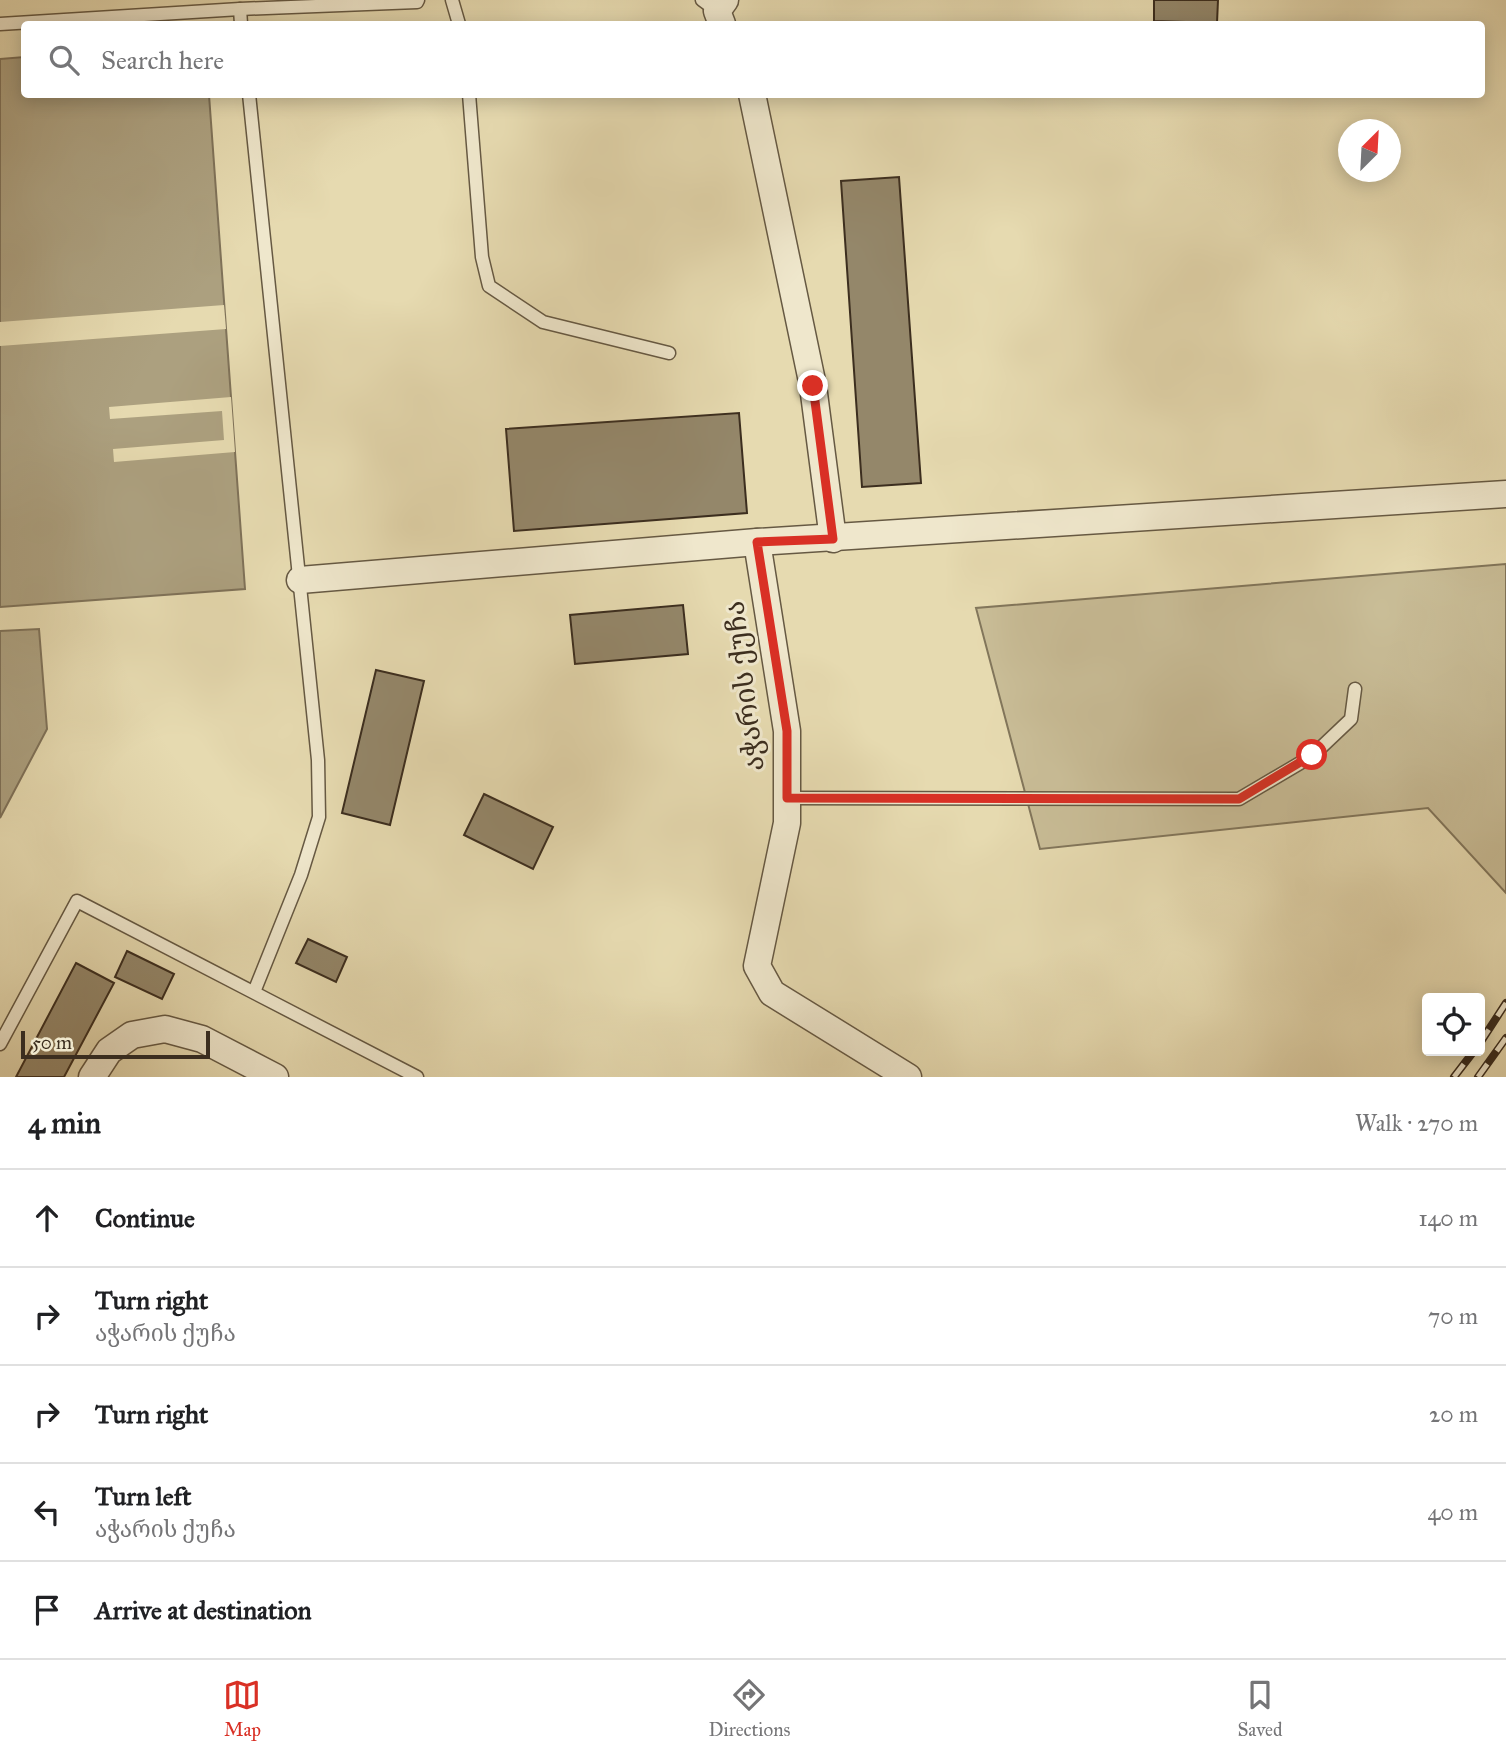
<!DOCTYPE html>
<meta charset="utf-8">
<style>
:root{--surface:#fff;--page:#f2f2f2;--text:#202124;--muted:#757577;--line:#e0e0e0;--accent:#d93025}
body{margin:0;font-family:"IM FELL Great Primer","Noto Serif Georgian",serif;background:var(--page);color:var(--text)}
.controls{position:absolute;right:21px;bottom:21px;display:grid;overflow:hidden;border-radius:7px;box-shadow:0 4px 18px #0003}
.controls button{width:63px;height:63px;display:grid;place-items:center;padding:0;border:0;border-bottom:2px solid var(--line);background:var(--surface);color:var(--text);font:35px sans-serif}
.compass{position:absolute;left:1338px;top:119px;width:63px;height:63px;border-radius:50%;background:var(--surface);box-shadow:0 4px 18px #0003;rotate:24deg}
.scale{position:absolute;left:21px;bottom:18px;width:189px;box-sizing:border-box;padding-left:7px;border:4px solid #3c2e1f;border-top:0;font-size:19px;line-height:24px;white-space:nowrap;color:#3c2e1f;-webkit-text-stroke:5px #efe7cc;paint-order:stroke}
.stop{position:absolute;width:21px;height:21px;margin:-16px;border:5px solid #d93025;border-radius:50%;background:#fff}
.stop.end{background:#d93025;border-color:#fff;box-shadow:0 2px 7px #0008}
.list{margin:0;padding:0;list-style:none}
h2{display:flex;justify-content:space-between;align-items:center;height:91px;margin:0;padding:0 28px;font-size:30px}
h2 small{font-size:23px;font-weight:400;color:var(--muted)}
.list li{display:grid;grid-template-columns:46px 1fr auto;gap:21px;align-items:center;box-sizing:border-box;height:98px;padding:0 28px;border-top:2px solid var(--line)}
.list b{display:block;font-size:26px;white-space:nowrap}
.list p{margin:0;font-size:23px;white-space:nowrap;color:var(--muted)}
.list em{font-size:23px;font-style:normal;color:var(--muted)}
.icon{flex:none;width:38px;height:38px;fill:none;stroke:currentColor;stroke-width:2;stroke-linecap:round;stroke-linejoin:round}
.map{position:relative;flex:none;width:1506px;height:1077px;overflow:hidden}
.search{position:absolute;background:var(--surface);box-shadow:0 4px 18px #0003;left:21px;right:21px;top:21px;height:77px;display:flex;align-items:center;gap:18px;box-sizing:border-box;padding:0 24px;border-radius:7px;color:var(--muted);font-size:26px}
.sheet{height:581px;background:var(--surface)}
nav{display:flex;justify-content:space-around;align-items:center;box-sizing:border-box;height:98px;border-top:2px solid var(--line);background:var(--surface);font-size:19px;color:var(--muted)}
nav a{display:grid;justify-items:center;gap:4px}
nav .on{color:var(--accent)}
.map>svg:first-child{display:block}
.green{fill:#c9bd97;stroke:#82765b;stroke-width:2}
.water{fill:#aca07f;stroke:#7f7259;stroke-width:2}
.pier{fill:#e6dab0}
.building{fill:#94876a;stroke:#3c2e1f;stroke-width:2}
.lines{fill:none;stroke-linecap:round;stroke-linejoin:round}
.service-casing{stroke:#665943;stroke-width:15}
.minor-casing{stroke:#665943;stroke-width:29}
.service{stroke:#efe7cc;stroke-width:12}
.minor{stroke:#efe7cc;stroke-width:26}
.rail-casing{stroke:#3c2e1f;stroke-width:8}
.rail{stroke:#efe7cc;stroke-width:5;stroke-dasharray:16;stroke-linecap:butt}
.route{stroke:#d93025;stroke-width:9}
.labels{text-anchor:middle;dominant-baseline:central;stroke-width:6;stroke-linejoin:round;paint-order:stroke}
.street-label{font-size:28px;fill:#3c2e1f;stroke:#efe7cc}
</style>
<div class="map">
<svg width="1506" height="1077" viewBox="0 0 1506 1077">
<rect width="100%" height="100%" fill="#e6dab0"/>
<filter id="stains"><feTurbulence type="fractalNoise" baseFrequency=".00286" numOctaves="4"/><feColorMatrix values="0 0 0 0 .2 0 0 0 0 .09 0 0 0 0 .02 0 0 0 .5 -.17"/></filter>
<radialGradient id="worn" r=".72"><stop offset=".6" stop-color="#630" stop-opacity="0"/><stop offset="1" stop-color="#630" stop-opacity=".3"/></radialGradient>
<polygon class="green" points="1506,564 1506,893 1428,808 1040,849 976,608"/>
<g class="water">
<polygon points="24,57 24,94 209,95 245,589 0,607 0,59"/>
<polygon points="39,629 47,729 0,818 0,631"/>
</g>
<g class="pier">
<polygon points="224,305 226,329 0,346 0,322"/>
<polygon points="231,397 235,452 114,462 113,449 224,440 222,411 110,419 109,407"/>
</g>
<g class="building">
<polygon points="1154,0 1218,0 1217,23 1154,21"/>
<polygon points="899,177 921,483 862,487 841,181"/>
<polygon points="739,413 747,513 514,531 506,429"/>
<polygon points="683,605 688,654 575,664 570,615"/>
<polygon points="376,670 424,681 390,825 342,813"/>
<polygon points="484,794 553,827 533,869 464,835"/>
<polygon points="308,939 347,957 336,982 296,963"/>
<polygon points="127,951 174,974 162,999 115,977"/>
<polygon points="76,963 114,983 64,1077 16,1077"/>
</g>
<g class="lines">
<defs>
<g id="service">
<polyline points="452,0 459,24"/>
<polyline points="702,0 717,11"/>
<polyline points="240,9 241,24"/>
<polyline points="0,24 240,9 417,2 418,0"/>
<polyline points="249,94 318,760 319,817 301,875 254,992"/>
<polyline points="469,94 482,257 489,286 543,322 669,353"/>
<polyline points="787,798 1239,799 1312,756 1351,719 1355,689"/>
<polyline points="0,1044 77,901 417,1077"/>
</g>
<g id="minor">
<polyline points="722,24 717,11 725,0"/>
<polyline points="752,94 813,386 833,539"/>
<polyline points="757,542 787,731 787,823 757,966 772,993 908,1077"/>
<polyline points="300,580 757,542 1506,494"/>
<polyline points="92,1077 109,1051 132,1035 165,1029 202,1039 275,1077"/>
</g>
</defs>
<use href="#service" class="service-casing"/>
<use href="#minor" class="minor-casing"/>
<use href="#service" class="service"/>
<use href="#minor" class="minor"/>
<defs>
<g id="rail">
<polyline points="1480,1043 1506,1003"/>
<polyline points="1454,1077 1474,1051"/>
<polyline points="1478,1077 1506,1038"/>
</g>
</defs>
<use href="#rail" class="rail-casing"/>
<use href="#rail" class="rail"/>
</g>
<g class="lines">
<polyline class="route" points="813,386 833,539 757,542 787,731 787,798 1239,799 1312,755"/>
</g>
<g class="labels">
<g class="street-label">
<text transform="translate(744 686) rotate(-97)">აჭარის ქუჩა</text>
</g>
</g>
<rect width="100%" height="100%" filter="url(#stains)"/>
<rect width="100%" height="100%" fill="url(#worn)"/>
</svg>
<div class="controls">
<button><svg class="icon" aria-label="locate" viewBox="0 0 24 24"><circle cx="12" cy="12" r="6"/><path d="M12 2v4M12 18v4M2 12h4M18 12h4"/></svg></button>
</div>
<svg class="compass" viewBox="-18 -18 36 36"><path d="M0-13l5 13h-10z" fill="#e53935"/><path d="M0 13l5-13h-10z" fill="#757577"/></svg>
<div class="scale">50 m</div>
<div class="stop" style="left:1312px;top:755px"></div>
<div class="stop end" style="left:813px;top:386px"></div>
<div class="search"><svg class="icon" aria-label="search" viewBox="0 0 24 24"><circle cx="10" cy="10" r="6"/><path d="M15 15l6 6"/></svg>Search here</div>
</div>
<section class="sheet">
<h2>4 min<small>Walk · 270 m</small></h2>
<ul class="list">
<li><svg class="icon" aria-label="ahead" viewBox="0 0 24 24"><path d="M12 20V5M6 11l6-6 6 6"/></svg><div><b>Continue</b></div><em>140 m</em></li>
<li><svg class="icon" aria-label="right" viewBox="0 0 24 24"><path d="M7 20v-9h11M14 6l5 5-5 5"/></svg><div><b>Turn right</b><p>აჭარის ქუჩა</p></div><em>70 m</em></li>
<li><svg class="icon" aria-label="right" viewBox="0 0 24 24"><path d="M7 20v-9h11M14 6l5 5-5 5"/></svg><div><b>Turn right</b></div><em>20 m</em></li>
<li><svg class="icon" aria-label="left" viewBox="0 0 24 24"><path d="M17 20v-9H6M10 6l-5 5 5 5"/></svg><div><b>Turn left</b><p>აჭარის ქუჩა</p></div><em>40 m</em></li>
<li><svg class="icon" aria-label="arrive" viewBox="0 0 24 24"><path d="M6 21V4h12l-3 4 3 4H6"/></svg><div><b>Arrive at destination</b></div></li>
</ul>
</section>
<nav>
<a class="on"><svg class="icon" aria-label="map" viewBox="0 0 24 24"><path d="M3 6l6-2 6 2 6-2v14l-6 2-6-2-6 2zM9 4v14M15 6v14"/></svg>Map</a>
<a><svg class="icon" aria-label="directions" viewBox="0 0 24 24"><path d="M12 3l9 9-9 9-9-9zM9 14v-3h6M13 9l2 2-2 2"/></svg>Directions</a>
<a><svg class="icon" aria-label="saved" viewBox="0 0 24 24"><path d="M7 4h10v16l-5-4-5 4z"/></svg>Saved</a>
</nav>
